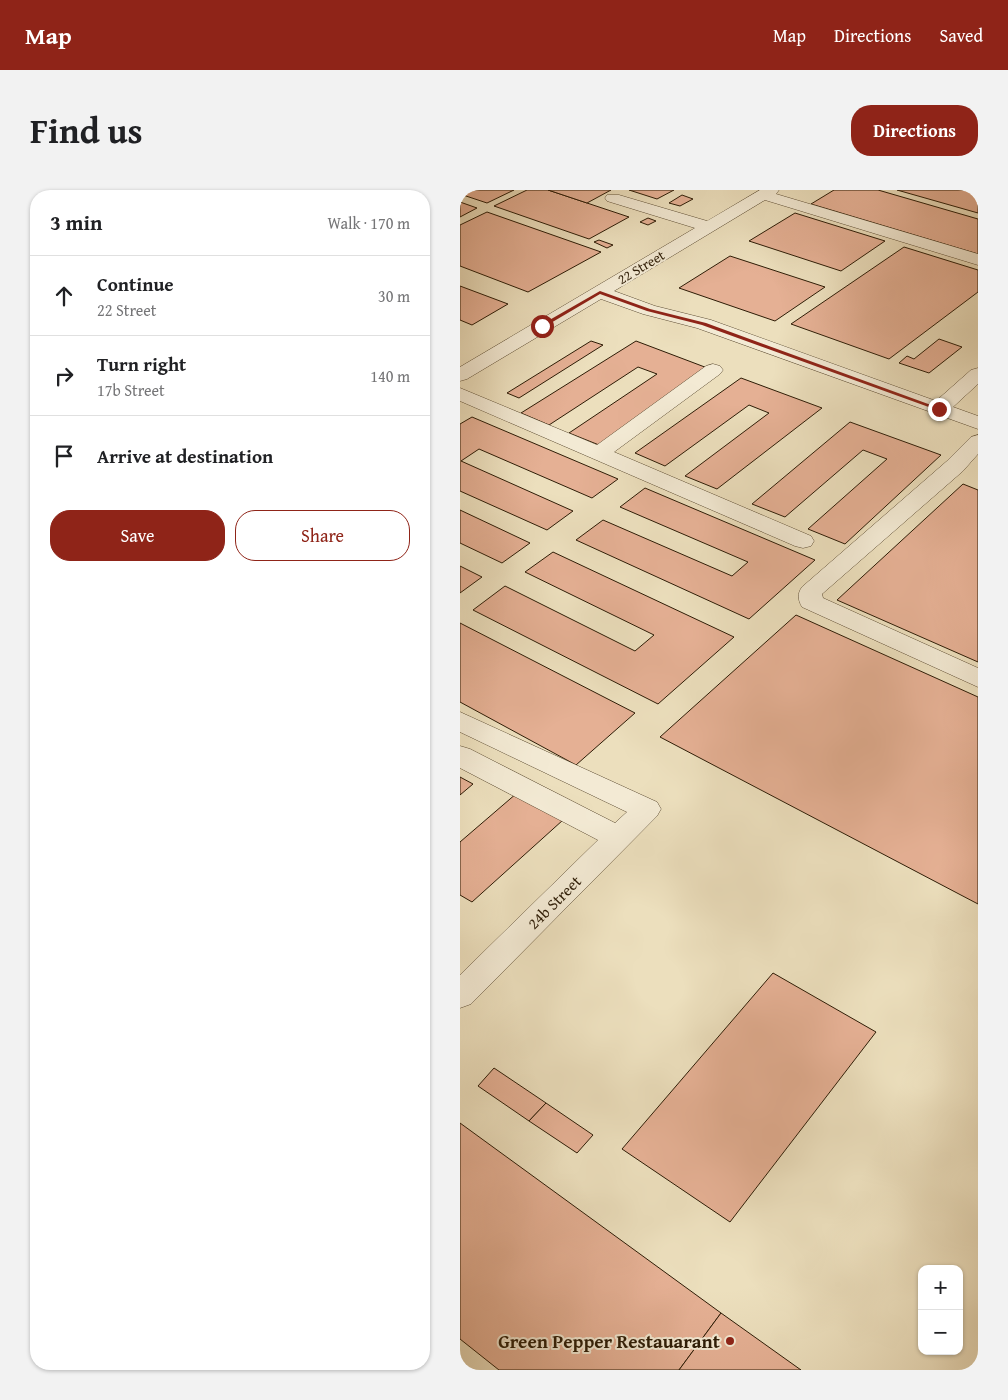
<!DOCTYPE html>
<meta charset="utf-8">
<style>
:root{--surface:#fff;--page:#f2f2f2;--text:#202124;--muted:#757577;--line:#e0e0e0;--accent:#8f2418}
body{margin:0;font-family:"Gentium Book Plus",serif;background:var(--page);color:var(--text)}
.controls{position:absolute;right:15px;bottom:15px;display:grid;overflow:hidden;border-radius:10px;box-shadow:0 1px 4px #0004}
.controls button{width:45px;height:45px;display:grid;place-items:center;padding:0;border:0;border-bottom:1px solid var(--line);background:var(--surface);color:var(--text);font:25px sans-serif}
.stop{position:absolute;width:15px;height:15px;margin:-11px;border:4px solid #8f2418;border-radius:50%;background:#fff}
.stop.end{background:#8f2418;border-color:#fff;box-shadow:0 1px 5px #0008}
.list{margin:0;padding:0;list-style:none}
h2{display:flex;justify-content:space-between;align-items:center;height:65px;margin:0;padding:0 20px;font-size:21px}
h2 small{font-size:16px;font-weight:400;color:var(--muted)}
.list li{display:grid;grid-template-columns:32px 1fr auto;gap:15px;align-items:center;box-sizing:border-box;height:80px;padding:0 20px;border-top:1px solid var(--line)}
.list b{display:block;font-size:19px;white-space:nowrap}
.list p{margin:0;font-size:16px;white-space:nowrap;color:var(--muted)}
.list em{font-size:16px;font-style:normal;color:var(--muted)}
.actions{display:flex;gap:10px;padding:15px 20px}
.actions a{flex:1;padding:11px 0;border:1px solid var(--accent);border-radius:20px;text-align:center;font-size:18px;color:var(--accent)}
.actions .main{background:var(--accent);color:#fff}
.icon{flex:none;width:28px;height:28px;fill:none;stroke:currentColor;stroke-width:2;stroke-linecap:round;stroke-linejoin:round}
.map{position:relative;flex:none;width:518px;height:1180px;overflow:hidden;border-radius:20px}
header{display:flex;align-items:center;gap:30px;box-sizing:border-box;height:70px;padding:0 25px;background:var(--accent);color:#fff}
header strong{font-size:24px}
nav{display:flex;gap:28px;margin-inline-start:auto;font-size:18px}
.intro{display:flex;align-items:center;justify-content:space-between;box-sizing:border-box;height:120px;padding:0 30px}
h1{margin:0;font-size:35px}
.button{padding:12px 22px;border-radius:20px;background:var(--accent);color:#fff;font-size:18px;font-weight:700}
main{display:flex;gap:30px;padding:0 30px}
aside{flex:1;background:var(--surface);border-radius:20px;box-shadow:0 1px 4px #0004}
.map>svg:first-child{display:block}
.building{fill:#e5b094;stroke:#2d1c06}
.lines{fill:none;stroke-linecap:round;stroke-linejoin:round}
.minor-casing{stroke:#5d4d34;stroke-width:1}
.minor{fill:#f3ead4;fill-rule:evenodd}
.route{fill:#8f2418}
.poi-dot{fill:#8f2418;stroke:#f3ead4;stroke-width:2}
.labels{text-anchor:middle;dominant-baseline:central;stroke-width:4;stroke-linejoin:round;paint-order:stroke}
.far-street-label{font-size:14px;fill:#2d1c06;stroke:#f3ead4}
.street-label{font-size:16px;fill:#2d1c06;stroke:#f3ead4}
.near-poi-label{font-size:19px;font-weight:bold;fill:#2d1c06;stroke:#f3ead4;text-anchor:end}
</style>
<header>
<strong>Map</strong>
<nav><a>Map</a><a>Directions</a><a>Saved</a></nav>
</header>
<div class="intro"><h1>Find us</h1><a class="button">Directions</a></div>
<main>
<aside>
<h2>3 min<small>Walk · 170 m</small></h2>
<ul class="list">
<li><svg class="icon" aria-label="ahead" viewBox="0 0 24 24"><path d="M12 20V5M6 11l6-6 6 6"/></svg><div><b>Continue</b><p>22 Street</p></div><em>30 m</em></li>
<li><svg class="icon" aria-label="right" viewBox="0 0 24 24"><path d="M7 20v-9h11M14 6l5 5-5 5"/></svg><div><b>Turn right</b><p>17b Street</p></div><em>140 m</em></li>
<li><svg class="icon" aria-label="arrive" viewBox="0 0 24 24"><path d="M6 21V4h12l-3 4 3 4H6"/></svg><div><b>Arrive at destination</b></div></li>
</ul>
<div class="actions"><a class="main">Save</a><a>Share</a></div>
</aside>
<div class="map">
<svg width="518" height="1180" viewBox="0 0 518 1180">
<rect width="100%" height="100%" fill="#ecdfbd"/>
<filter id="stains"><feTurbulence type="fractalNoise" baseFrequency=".004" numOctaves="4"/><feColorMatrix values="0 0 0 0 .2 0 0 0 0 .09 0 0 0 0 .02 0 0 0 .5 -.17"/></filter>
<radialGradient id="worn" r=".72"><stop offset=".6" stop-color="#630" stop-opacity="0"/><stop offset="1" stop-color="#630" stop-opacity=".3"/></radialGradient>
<g class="building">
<polygon points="0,0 54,0 27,13 0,4"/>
<polygon points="67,0 88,0 169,27 129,49 34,16"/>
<polygon points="88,0 151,0 127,13"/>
<polygon points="169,0 214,0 197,9"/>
<polygon points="374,0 418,0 518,29 518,64 351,14"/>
<polygon points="437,0 518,0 518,23"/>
<polygon points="222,5 233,9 220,16 209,13"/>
<polygon points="0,12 17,18 0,27"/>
<polygon points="27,22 141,62 68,102 0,76 0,35"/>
<polygon points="335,23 425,51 381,81 289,51"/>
<polygon points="188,28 196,31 188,35 180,32"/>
<polygon points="139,50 153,55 147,58 134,52"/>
<polygon points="444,57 518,80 518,102 429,169 331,134"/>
<polygon points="270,66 365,97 315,131 219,98"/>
<polygon points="0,96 48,114 12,135 0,130"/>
<polygon points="479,149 502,157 469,183 439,173 447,166 454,169"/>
<polygon points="131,151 143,155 59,208 47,203"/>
<polygon points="176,151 250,179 139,255 109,243 197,184 178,177 89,235 61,223"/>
<polygon points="281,188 362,218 257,299 225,286 309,223 289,215 205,276 175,263"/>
<polygon points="12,227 158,289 132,308 19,259 1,271 113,321 87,340 0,301 0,234"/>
<polygon points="390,232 481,265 385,354 348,339 427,269 403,260 325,327 292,314"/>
<polygon points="503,294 518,300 518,472 377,410"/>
<polygon points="185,298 355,370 289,429 116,350 143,330 272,386 288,372 160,317"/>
<polygon points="0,320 70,353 42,373 0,353"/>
<polygon points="93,362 274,447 198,514 13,420 45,396 175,461 194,445 65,382"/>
<polygon points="0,376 22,387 0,403"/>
<polygon points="336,425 518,507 518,714 200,547"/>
<polygon points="0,433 175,523 116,575 0,512"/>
<polygon points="0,587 13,594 0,605"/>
<polygon points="57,603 103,630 12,712 0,705 0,652"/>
<polygon points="313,783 416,842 270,1032 162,959"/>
<polygon points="34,878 86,913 69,931 18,896"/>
<polygon points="86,913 133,945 117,963 69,931"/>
<polygon points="0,933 261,1123 219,1180 39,1180 0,1149"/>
<polygon points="261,1123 341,1180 219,1180"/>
</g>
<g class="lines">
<defs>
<g id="minor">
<polygon points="300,0 319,0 316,4 518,64 518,75 305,10 154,101 195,116 251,130 476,211 511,180 518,178 518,194 493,217 518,226 518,239 237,138 183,124 141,109 7,189 0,191 0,177 235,38 147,11 145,8 147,5 159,5 247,31"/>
<polygon points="253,174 260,176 263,180 260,184 154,262 351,346 354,351 351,356 343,358 335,356 0,211 0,198 137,255 246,176"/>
<path d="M518 245V264L503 281 362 404 363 408 518 478V497L342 417C338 410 337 404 342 397L487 271 511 247Z"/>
<polygon points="0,522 197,612 201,619 197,626 11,814 0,818 0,785 138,650 0,578 0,556 10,559 155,633 167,622 0,542"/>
</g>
</defs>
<use href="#minor" class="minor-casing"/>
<use href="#minor" class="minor"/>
</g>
<polygon class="route" points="140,101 190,119 246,133 482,219 477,220 242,135 187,121 140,104 84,137 79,136"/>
<circle class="poi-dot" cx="270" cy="1151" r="5"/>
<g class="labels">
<g class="far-street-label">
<text transform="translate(181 77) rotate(-31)">22 Street</text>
</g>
<g class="street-label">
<text transform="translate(94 712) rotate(-45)">24b Street</text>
</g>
<g class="near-poi-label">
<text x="260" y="1151">Green Pepper Restauarant</text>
</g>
</g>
<rect width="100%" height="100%" filter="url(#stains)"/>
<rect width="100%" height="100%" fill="url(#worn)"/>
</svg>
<div class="controls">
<button>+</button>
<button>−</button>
</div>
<div class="stop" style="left:82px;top:136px"></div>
<div class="stop end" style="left:479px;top:219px"></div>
</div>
</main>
